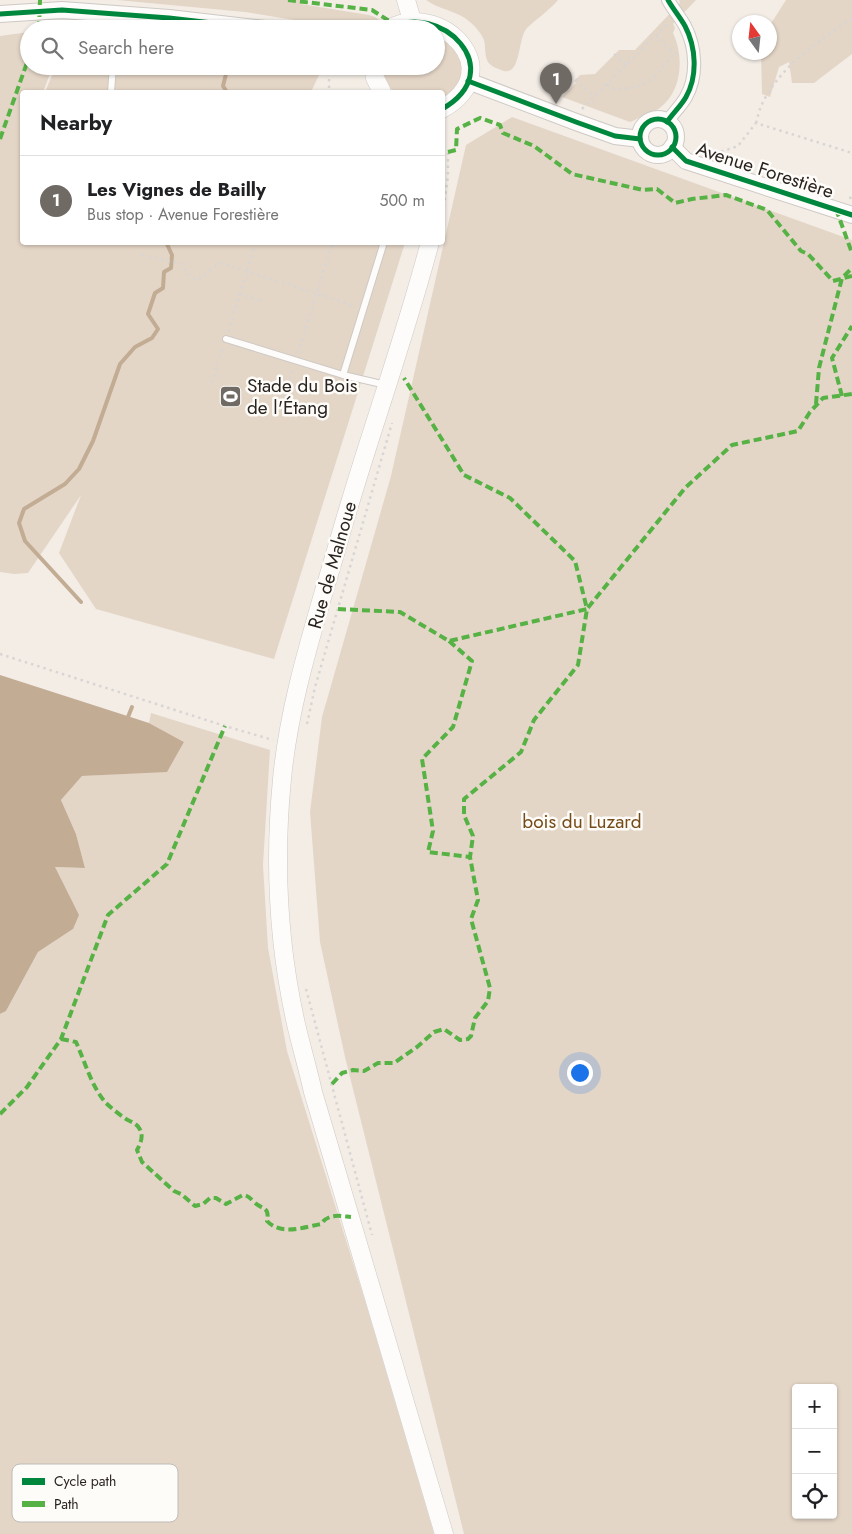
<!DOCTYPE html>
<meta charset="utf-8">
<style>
:root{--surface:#fff;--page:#f6f6f6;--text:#202124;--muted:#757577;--line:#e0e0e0;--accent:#706a65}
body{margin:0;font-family:Jost,sans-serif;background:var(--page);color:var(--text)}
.controls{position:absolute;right:15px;bottom:15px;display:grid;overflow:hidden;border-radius:5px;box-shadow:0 1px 4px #0004}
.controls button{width:45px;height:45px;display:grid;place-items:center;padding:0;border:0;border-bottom:1px solid var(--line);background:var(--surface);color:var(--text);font:25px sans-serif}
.compass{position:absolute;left:732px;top:15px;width:45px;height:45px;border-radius:50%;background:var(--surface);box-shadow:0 1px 4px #0004;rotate:345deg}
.you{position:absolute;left:579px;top:1072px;width:18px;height:18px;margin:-12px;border:4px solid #fff;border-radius:50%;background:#1a73e8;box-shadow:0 0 0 8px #1a73e833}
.badge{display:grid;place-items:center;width:32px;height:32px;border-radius:50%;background:var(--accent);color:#fff;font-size:16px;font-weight:700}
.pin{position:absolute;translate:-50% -41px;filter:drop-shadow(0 1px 2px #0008)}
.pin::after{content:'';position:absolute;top:26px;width:18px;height:15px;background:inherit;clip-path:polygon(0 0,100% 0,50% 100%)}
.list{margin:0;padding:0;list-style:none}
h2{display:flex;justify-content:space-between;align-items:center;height:65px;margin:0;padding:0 20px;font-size:21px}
h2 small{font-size:16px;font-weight:400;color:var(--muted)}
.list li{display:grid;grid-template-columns:32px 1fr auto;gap:15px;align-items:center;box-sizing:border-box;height:90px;padding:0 20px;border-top:1px solid var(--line)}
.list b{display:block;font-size:19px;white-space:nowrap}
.list p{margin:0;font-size:16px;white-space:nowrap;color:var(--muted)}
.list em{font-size:16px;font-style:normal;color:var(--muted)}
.icon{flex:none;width:28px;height:28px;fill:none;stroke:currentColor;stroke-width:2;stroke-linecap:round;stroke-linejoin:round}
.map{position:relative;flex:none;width:852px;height:1534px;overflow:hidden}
.search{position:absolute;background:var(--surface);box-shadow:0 1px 4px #0004;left:20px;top:20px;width:425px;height:55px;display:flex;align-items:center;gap:12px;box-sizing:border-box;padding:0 18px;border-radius:28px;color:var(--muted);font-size:19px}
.panel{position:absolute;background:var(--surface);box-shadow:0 1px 4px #0004;left:20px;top:90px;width:425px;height:155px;border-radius:5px}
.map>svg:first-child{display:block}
.green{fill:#e4d6c7;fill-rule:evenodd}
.water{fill:#c3ac94}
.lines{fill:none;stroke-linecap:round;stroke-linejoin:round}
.stream{stroke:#c3ac94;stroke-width:4}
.service-casing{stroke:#cec9c4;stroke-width:8}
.minor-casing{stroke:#cec9c4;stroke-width:14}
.tertiary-casing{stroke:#cec9c4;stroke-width:18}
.secondary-casing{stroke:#cec9c4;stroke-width:19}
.path{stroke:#d8d5d3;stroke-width:2.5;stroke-dasharray:2.5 4;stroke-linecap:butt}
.service{stroke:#fdfcfb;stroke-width:6}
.minor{stroke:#fdfcfb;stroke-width:12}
.tertiary{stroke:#fdfcfb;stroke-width:16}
.secondary{stroke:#fdfcfb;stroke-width:18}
.quiet{stroke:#56b245;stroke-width:4;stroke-dasharray:8 4;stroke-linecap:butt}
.cycleway-casing{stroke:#fefcf9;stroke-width:8}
.cycleway{stroke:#00873e;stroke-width:5}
.labels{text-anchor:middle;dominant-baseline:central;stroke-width:5;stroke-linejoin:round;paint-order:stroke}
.street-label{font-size:19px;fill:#292420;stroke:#fefcf9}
.poi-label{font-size:19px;fill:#292420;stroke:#fefcf9;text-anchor:start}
.park-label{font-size:19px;fill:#754b17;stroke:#fefcf9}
.key{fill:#fefcf9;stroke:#bebbb8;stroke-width:1}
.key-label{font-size:14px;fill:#292420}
</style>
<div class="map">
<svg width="852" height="1534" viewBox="0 0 852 1534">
<rect width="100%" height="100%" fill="#f3ede6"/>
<g class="green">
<polygon points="117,0 302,0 301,4 369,15 375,17 382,22 374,29 333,29 331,26 245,12"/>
<path d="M426 0H558C549 11 537 18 527 28 517 38 522 79 501 70 496 68 492 67 488 62 484 55 486 47 484 40 481 33 475 26 470 22 457 10 439 10 426 0Z"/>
<path d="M679 0H696L673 24 675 28 673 33C685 58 682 96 655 111 652 113 651 112 648 113 641 116 636 120 630 122L562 97 576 83 574 81 580 75 595 74 619 50H635L680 3Z"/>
<polygon points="786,0 852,0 852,54 814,83 792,83 789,62 779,67 770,97 762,94 761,53 770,52 770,25"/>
<polygon points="436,29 454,34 465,77 443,103 442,92 393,92 384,76 382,66 436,66"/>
<polygon points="29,32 29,66 53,66 43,92 22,92 22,242 405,243 274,659 96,609 59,553 81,495 28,573 14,574 0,572 0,36"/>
<polygon points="56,66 317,66 319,75 311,92 45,92"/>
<path d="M512 117 852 240V1534H464L345 1057 320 942 310 812 322 717 391 476 466 145ZM796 1388H833V1515H796Z"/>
<polygon points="151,713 270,750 263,865 268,948 287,1051 365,1301 434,1534 0,1534 0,1014 6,1011 38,952 73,929 55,867 85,868 76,834 61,800 82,776 167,771 184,742 149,723"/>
</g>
<polygon class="water" points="0,675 149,723 184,742 167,772 82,776 61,800 76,834 85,868 55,867 79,915 73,929 38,952 6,1011 0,1014"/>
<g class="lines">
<g class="stream">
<polyline points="227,92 223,86 228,66"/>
<polyline points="81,602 25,541 19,523 24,509 65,484 79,469 93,441 120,364 135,347 152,338 158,329 148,314 155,293 163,288 164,272 171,268 172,255 166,242"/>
<polyline points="125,720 128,717 132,707"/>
</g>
<defs>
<g id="service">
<polyline points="116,29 118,15"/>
<polyline points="111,92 113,66"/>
<polyline points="226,339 343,375 386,385"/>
<polyline points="343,375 384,242"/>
</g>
<path id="minor" d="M667 122C673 113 681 106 686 97 698 76 696 47 685 26 680 17 673 9 668 0"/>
<g id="tertiary">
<polyline points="0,14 62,10 169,18 265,29"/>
<polyline points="468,81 576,122 615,136 640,139"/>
<circle cx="658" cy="137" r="18"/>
<polyline points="672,147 686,161 852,215"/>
</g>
<g id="secondary">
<polyline points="406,0 411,17"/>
<path d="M389 29C440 0 511 70 442 109"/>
<polyline points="373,66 375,78 382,92"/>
<path d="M430 242C407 330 376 416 350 503 341 532 333 562 324 591 306 653 288 715 282 779 274 861 278 944 296 1024 301 1046 308 1069 313 1092L444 1534"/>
</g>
</defs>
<use href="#service" class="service-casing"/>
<use href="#minor" class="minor-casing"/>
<use href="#tertiary" class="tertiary-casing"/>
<use href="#secondary" class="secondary-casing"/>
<g class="path">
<polyline points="656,35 674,53 680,53"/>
<polyline points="614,54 626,65"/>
<polyline points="329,66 329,92"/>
<polyline points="576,79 594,97"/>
<path d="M607 84 615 90C649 87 655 79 674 53"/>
<polyline points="582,109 668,23"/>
<path d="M756 123C758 117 759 110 762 104 781 65 818 42 852 18"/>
<polyline points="442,153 448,152 448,176 442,219"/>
<polyline points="715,154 738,146 756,123 852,153"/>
<polyline points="850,199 852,193"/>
<path d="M142 255 181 264C184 268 187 274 191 277 202 286 211 263 222 263L355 306"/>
<polyline points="239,294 261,301"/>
<polyline points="228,332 256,242"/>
<polyline points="298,353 333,242"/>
<polyline points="212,383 223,347"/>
<polyline points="282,404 293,368"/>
<polyline points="0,654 225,726 273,740"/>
<polyline points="307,724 315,687 392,423"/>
<polyline points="306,989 372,1235"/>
</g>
<use href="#service" class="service"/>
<use href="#minor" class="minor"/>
<use href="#tertiary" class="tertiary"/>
<use href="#secondary" class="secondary"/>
<g class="quiet">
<polyline points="288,0 372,10 394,24"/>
<polyline points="39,29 40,0"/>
<polyline points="0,139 29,57"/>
<polyline points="448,152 456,150 457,129 480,118 500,125 503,133 534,146 572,174 643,190 657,189 675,203 692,199 726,195 767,210 801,251 808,254 833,281 852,276"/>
<polyline points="836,209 852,253"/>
<polyline points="842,396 832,358 852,326"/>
<polyline points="816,404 819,368 842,278 852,268"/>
<polyline points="338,609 400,612 449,641 587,609 575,561 510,498 464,475 404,378"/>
<polyline points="449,641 472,661 453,727 422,759 433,831 428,852 470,857"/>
<path d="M61 1039 76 1042C85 1062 91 1085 105 1102 111 1108 120 1115 126 1119 131 1122 136 1123 139 1128 144 1135 141 1143 137 1150L142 1162 174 1191 181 1194 195 1206 203 1204 210 1198H216L226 1204 243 1195C249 1196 250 1198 254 1202 262 1210 270 1206 267 1221 281 1236 305 1227 321 1224 329 1213 340 1216 351 1217"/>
<polyline points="332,1084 342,1073 353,1070 364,1071 378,1063 394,1063 417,1047 434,1032 444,1029 460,1040 468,1039 471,1036 475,1018 488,1001 490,988 471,919 478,900 470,857 473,836 464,815 464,799 521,752 534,720 578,665 587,609 685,488 732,445 798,431 810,412 823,398 852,394"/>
<polyline points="0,1114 27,1087 61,1039 108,915 167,864 225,726"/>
</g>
<defs>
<g id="cycleway">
<polyline points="0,14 62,10 169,18 265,29"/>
<path d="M389 29C440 0 511 70 442 109"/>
<polyline points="468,81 576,122 615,136 640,139"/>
<circle cx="658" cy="137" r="18"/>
<path d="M667 122C673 113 681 106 686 97 698 76 696 47 685 26 680 17 673 9 668 0"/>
<polyline points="672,147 686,161 852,215"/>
</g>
</defs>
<use href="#cycleway" class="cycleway-casing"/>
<use href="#cycleway" class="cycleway"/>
</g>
<defs>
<symbol id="stadium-square" viewBox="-11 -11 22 22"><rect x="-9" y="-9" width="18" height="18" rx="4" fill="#706a65" stroke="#fefcf9"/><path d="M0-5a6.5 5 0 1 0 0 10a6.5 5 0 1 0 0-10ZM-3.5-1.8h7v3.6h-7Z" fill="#fff"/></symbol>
</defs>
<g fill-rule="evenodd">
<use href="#stadium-square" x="218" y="384" width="25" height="25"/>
</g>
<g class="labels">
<g class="street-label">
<text transform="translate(765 170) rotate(18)">Avenue Forestière</text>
<text transform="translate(332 565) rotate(-74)">Rue de Malnoue</text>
</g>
<g class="poi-label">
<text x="247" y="385">Stade du Bois<tspan x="247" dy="22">de l'Étang</tspan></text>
</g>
<g class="park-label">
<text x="582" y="821">bois du Luzard</text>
</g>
</g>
<rect x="12" y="1464" width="166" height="58" rx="8" class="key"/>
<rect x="22" y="1478" width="23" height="7" fill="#00873e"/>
<rect x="22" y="1501" width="23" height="6" fill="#56b245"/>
<g class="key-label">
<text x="54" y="1486">Cycle path</text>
<text x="54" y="1509">Path</text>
</g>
</svg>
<div class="controls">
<button>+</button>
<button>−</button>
<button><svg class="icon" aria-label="locate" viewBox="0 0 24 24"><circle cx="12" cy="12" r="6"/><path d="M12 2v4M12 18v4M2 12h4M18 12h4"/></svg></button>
</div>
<svg class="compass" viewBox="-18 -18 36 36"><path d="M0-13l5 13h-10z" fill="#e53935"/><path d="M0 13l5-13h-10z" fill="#757577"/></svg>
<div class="you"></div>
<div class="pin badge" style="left:556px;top:104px">1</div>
<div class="search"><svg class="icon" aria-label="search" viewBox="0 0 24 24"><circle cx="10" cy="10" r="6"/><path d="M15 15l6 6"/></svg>Search here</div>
<section class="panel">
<h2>Nearby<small></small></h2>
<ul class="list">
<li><span class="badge">1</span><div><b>Les Vignes de Bailly</b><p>Bus stop · Avenue Forestière</p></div><em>500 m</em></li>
</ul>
</section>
</div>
